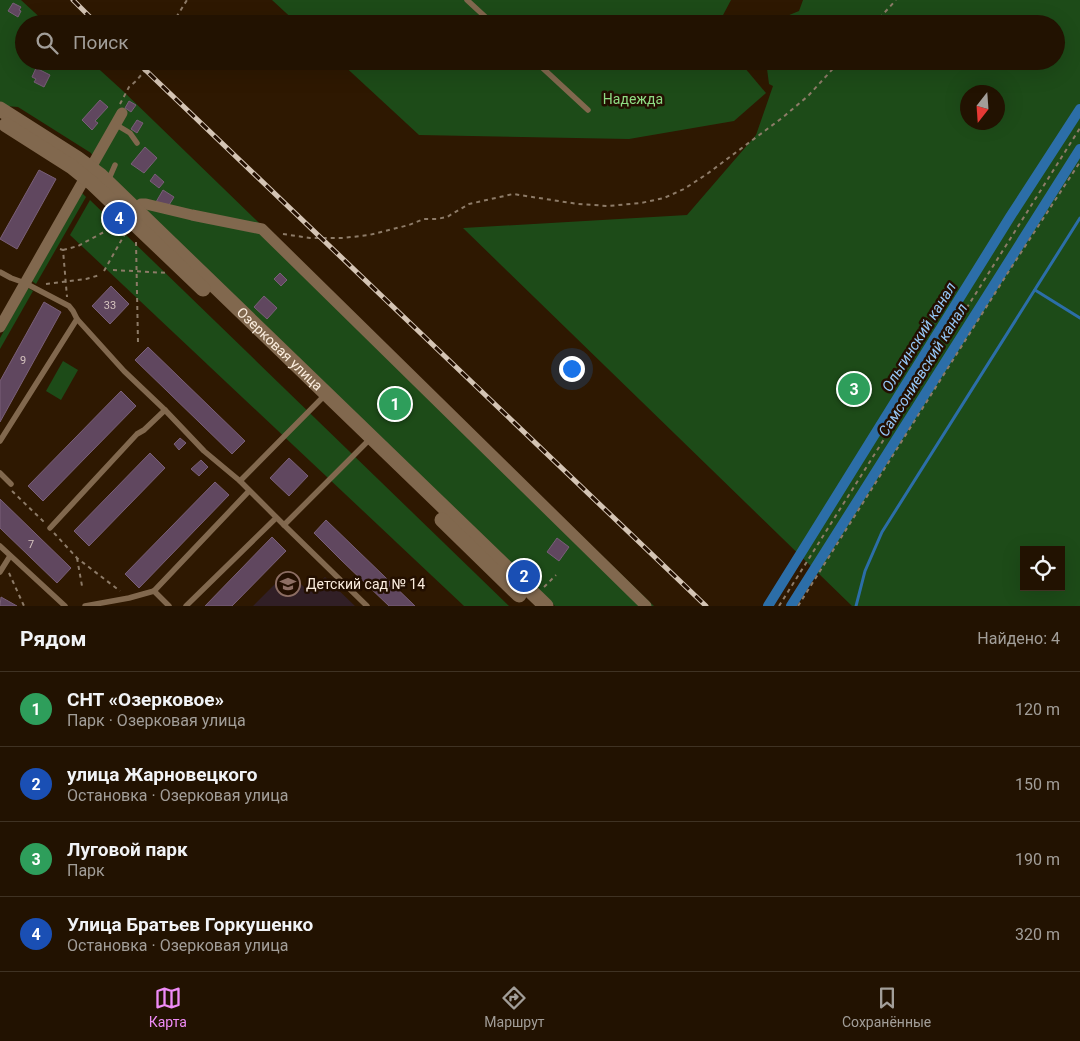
<!DOCTYPE html>
<html lang="ru">
<meta charset="utf-8">
<style>
:root{--surface:#221201;--page:#2e2010;--text:#f1f3f6;--muted:#a29e99;--line:#3f3223;--accent:#ef8bf7}
body{margin:0;font-family:Roboto,sans-serif;background:var(--page);color:var(--text)}
.controls{position:absolute;right:15px;bottom:15px;display:grid;overflow:hidden;border-radius:0px;box-shadow:0 5px 20px #0002}
.controls button{width:45px;height:45px;display:grid;place-items:center;padding:0;border:0;border-bottom:1px solid var(--line);background:var(--surface);color:var(--text);font:25px sans-serif}
.compass{position:absolute;left:960px;top:85px;width:45px;height:45px;border-radius:50%;background:var(--surface);box-shadow:0 5px 20px #0002;rotate:197deg}
.you{position:absolute;left:571px;top:368px;width:18px;height:18px;margin:-12px;border:4px solid #fff;border-radius:50%;background:#1a73e8;box-shadow:0 0 0 8px #1a73e833}
.badge{display:grid;place-items:center;width:32px;height:32px;border-radius:50%;background:var(--accent);color:#fff;font-size:16px;font-weight:700}
.pin{position:absolute;translate:-50% -50%;border:2px solid #fff;box-shadow:0 1px 5px #0006}
.list{margin:0;padding:0;list-style:none}
h2{display:flex;justify-content:space-between;align-items:center;height:65px;margin:0;padding:0 20px;font-size:21px}
h2 small{font-size:16px;font-weight:400;color:var(--muted)}
.list li{display:grid;grid-template-columns:32px 1fr auto;gap:15px;align-items:center;box-sizing:border-box;height:75px;padding:0 20px;border-top:1px solid var(--line)}
.list b{display:block;font-size:19px;white-space:nowrap}
.list p{margin:0;font-size:16px;white-space:nowrap;color:var(--muted)}
.list em{font-size:16px;font-style:normal;color:var(--muted)}
.icon{flex:none;width:28px;height:28px;fill:none;stroke:currentColor;stroke-width:2;stroke-linecap:round;stroke-linejoin:round}
.map{position:relative;flex:none;width:1080px;height:606px;overflow:hidden}
.search{position:absolute;background:var(--surface);box-shadow:0 5px 20px #0002;left:15px;right:15px;top:15px;height:55px;display:flex;align-items:center;gap:12px;box-sizing:border-box;padding:0 18px;border-radius:28px;color:var(--muted);font-size:19px}
.sheet{height:365px;background:var(--surface)}
nav{display:flex;justify-content:space-around;align-items:center;box-sizing:border-box;height:70px;border-top:1px solid var(--line);background:var(--surface);font-size:14px;color:var(--muted)}
nav a{display:grid;justify-items:center;gap:2px}
nav .on{color:var(--accent)}
.map>svg:first-child{display:block}
.education{fill:#311f26}
.green{fill:#1d4b18;fill-rule:evenodd}
.lines{fill:none;stroke-linecap:round;stroke-linejoin:round}
.stream{stroke:#2c6ea8;stroke-width:3}
.canal{stroke:#2c6ea8;stroke-width:10}
.building{fill:#60475f;stroke:#795f78}
.path{stroke:#8d7b68;stroke-width:2;stroke-dasharray:4 4;stroke-linecap:butt}
.service{stroke:#81684e;stroke-width:5.5}
.minor{stroke:#81684e;stroke-width:11}
.tertiary{stroke:#81684e;stroke-width:15}
.rail-casing{stroke:#d4c4b4;stroke-width:5}
.rail{stroke:#230f00;stroke-width:3;stroke-dasharray:9;stroke-linecap:butt}
.labels{text-anchor:middle;dominant-baseline:central;stroke-width:5;stroke-linejoin:round;paint-order:stroke}
.number-label{font-size:11px;fill:#d5c4bf}
.park-label{font-size:14px;fill:#8fdd84;stroke:#230f00}
.street-label{font-size:14px;fill:#fceedf;stroke:#230f00}
.poi-label{font-size:14px;fill:#fceedf;stroke:#230f00;text-anchor:start}
.water-label{font-size:15px;font-style:italic;fill:#95c6f6;stroke:#230f00}
</style>
<div class="map">
<svg width="1080" height="606" viewBox="0 0 1080 606">
<rect width="100%" height="100%" fill="#2e1801"/>
<polygon class="education" points="288,571 308,591 325,577 355,606 253,606"/>
<g class="green">
<polygon points="0,0 21,0 47,24 24,24 24,61 90,61 123,91 654,606 555,606 99,168 91,153 18,107 6,106 0,102"/>
<polygon points="272,0 731,0 722,17 730,24 298,24"/>
<path d="M803 0H1080V606H852L463 228 687 215 756 135 773 86 769 84 766 61H1056V24H779L782 18 799 11ZM968 92H998V122H968ZM1024 550H1061V587H1024Z"/>
<polygon points="339,61 739,61 766,93 734,121 629,139 419,135"/>
<polygon points="82,193 86,197 36,284 32,281"/>
<polygon points="90,200 509,606 464,606 70,235"/>
<polygon points="28,288 33,291 0,349 0,338"/>
<polygon points="63,361 78,370 61,400 46,391"/>
</g>
<g class="lines">
<g class="stream">
<polyline points="1035,290 1080,318"/>
<polyline points="856,606 865,571 882,532 1080,218"/>
</g>
<g class="canal">
<polyline points="768,606 1010,217 1080,109"/>
<polyline points="791,606 1080,149"/>
</g>
</g>
<g class="building">
<polygon points="13,3 21,7 19,10 21,11 18,17 8,11"/>
<polygon points="36,68 50,75 44,87 34,82 36,79 32,77"/>
<polygon points="100,100 108,107 95,121 98,123 92,130 82,120"/>
<polygon points="129,101 136,105 131,112 125,108"/>
<polygon points="137,120 143,123 137,133 131,129"/>
<polygon points="145,147 157,158 144,173 131,164"/>
<polygon points="39,170 56,179 17,249 0,239"/>
<polygon points="155,174 164,182 159,188 150,181"/>
<polygon points="163,190 174,197 169,205 156,202"/>
<polygon points="280,273 287,280 281,286 274,279"/>
<polygon points="111,286 129,304 110,324 92,306"/>
<polygon points="264,296 277,308 267,319 254,307"/>
<polygon points="44,302 61,312 0,422 0,381"/>
<polygon points="148,347 245,441 232,454 135,360"/>
<polygon points="121,391 136,406 43,501 28,486"/>
<polygon points="180,438 186,443 179,450 174,444"/>
<polygon points="150,453 165,468 89,546 74,531"/>
<polygon points="289,458 308,476 289,496 270,478"/>
<polygon points="201,460 208,467 199,476 191,469"/>
<polygon points="215,482 229,495 139,588 125,574"/>
<polygon points="0,499 71,568 57,583 0,528"/>
<polygon points="326,520 415,606 389,606 341,560 314,533"/>
<polygon points="272,537 286,551 232,606 205,606"/>
<polygon points="557,538 569,547 559,561 547,552"/>
<polygon points="1,597 17,606 0,606"/>
</g>
<g class="lines">
<g class="path">
<polyline points="172,24 187,0"/>
<polyline points="874,24 896,0"/>
<polyline points="120,104 129,87 136,81 153,61"/>
<polyline points="283,234 310,238 343,238 369,235 409,225 424,219 437,219 447,217 469,204 513,194 578,204 608,206 641,203 664,198 684,189 707,174 782,118 808,96 840,61"/>
<polyline points="136,242 138,343"/>
<polyline points="60,249 63,250 67,297"/>
<polyline points="63,250 78,246 117,225"/>
<polyline points="113,270 168,273"/>
<polyline points="104,271 126,232"/>
<polyline points="46,284 86,279 100,275"/>
<polyline points="12,491 44,522"/>
<polyline points="54,533 77,558 120,591"/>
<polyline points="77,558 82,586"/>
<polyline points="9,573 24,606"/>
<polyline points="544,587 556,575"/>
<polyline points="779,606 1080,128"/>
<polyline points="798,606 1009,271 1080,162"/>
</g>
<g class="service">
<polyline points="467,0 493,24"/>
<polyline points="535,61 588,110"/>
<polyline points="115,124 130,133 137,143"/>
<polyline points="108,181 115,165"/>
<polyline points="0,272 11,278 25,283 69,306 73,311 77,319 124,371 165,410"/>
<polyline points="326,394 240,481 284,525 371,438"/>
<polyline points="0,441 77,319"/>
<polyline points="0,473 11,484"/>
<polyline points="284,525 367,606"/>
<polyline points="50,528 137,434 144,430 165,410 204,451 240,481"/>
<polyline points="0,546 65,606"/>
<polyline points="0,572 10,556"/>
<polyline points="85,606 129,598 154,591"/>
<polyline points="169,606 154,591 249,491"/>
<polyline points="186,606 276,518"/>
</g>
<g class="minor">
<polyline points="135,209 141,204 146,204 192,215 262,229 646,606"/>
<polyline points="0,327 122,113"/>
</g>
<g class="tertiary">
<path id="s1" d="M0 109 77 158 100 175 546 606"/>
<polyline points="6,125 72,167 93,184 203,289"/>
<polyline points="442,520 519,595"/>
</g>
<defs>
<g id="rail">
<polyline points="73,0 97,24"/>
<polyline points="136,61 706,606"/>
</g>
</defs>
<use href="#rail" class="rail-casing"/>
<use href="#rail" class="rail"/>
</g>
<defs>
<symbol id="school-ring" viewBox="-11 -11 22 22"><circle r="9.5" fill="#230f00" stroke="#8d6e63" stroke-width="1.5"/><path d="M0-5L7-2L0 1L-7-2ZM-4 1L0 2.5L4 1V4Q0 6-4 4Z" fill="#8d6e63"/></symbol>
</defs>
<g fill-rule="evenodd">
<use href="#school-ring" x="274" y="570" width="28" height="28"/>
</g>
<g class="labels">
<g class="number-label">
<text x="110" y="305">33</text>
<text x="23" y="360">9</text>
<text x="31" y="544">7</text>
</g>
<g class="park-label">
<text x="633" y="99">Надежда</text>
</g>
<g class="street-label">
<text stroke="none"><textPath href="#s1" startOffset="370">Озерковая улица</textPath></text>
</g>
<g class="poi-label">
<text x="306" y="584">Детский сад № 14</text>
</g>
<g class="water-label">
<text transform="translate(919 337) rotate(-58)">Ольгинский канал</text>
<text transform="translate(923 370) rotate(-58)">Самсониевский канал</text>
</g>
</g>
</svg>
<div class="controls">
<button><svg class="icon" aria-label="locate" viewBox="0 0 24 24"><circle cx="12" cy="12" r="6"/><path d="M12 2v4M12 18v4M2 12h4M18 12h4"/></svg></button>
</div>
<svg class="compass" viewBox="-18 -18 36 36"><path d="M0-13l5 13h-10z" fill="#e53935"/><path d="M0 13l5-13h-10z" fill="#a29e99"/></svg>
<div class="you"></div>
<div class="pin badge" style="left:395px;top:404px;background:#2e9e5b">1</div>
<div class="pin badge" style="left:524px;top:576px;background:#1a4fb4">2</div>
<div class="pin badge" style="left:854px;top:389px;background:#2e9e5b">3</div>
<div class="pin badge" style="left:119px;top:218px;background:#1a4fb4">4</div>
<div class="search"><svg class="icon" aria-label="search" viewBox="0 0 24 24"><circle cx="10" cy="10" r="6"/><path d="M15 15l6 6"/></svg>Поиск</div>
</div>
<section class="sheet">
<h2>Рядом<small>Найдено: 4</small></h2>
<ul class="list">
<li><span class="badge" style="background:#2e9e5b">1</span><div><b>СНТ «Озерковое»</b><p>Парк · Озерковая улица</p></div><em>120 m</em></li>
<li><span class="badge" style="background:#1a4fb4">2</span><div><b>улица Жарновецкого</b><p>Остановка · Озерковая улица</p></div><em>150 m</em></li>
<li><span class="badge" style="background:#2e9e5b">3</span><div><b>Луговой парк</b><p>Парк</p></div><em>190 m</em></li>
<li><span class="badge" style="background:#1a4fb4">4</span><div><b>Улица Братьев Горкушенко</b><p>Остановка · Озерковая улица</p></div><em>320 m</em></li>
</ul>
</section>
<nav>
<a class="on"><svg class="icon" aria-label="map" viewBox="0 0 24 24"><path d="M3 6l6-2 6 2 6-2v14l-6 2-6-2-6 2zM9 4v14M15 6v14"/></svg>Карта</a>
<a><svg class="icon" aria-label="directions" viewBox="0 0 24 24"><path d="M12 3l9 9-9 9-9-9zM9 14v-3h6M13 9l2 2-2 2"/></svg>Маршрут</a>
<a><svg class="icon" aria-label="saved" viewBox="0 0 24 24"><path d="M7 4h10v16l-5-4-5 4z"/></svg>Сохранённые</a>
</nav>
